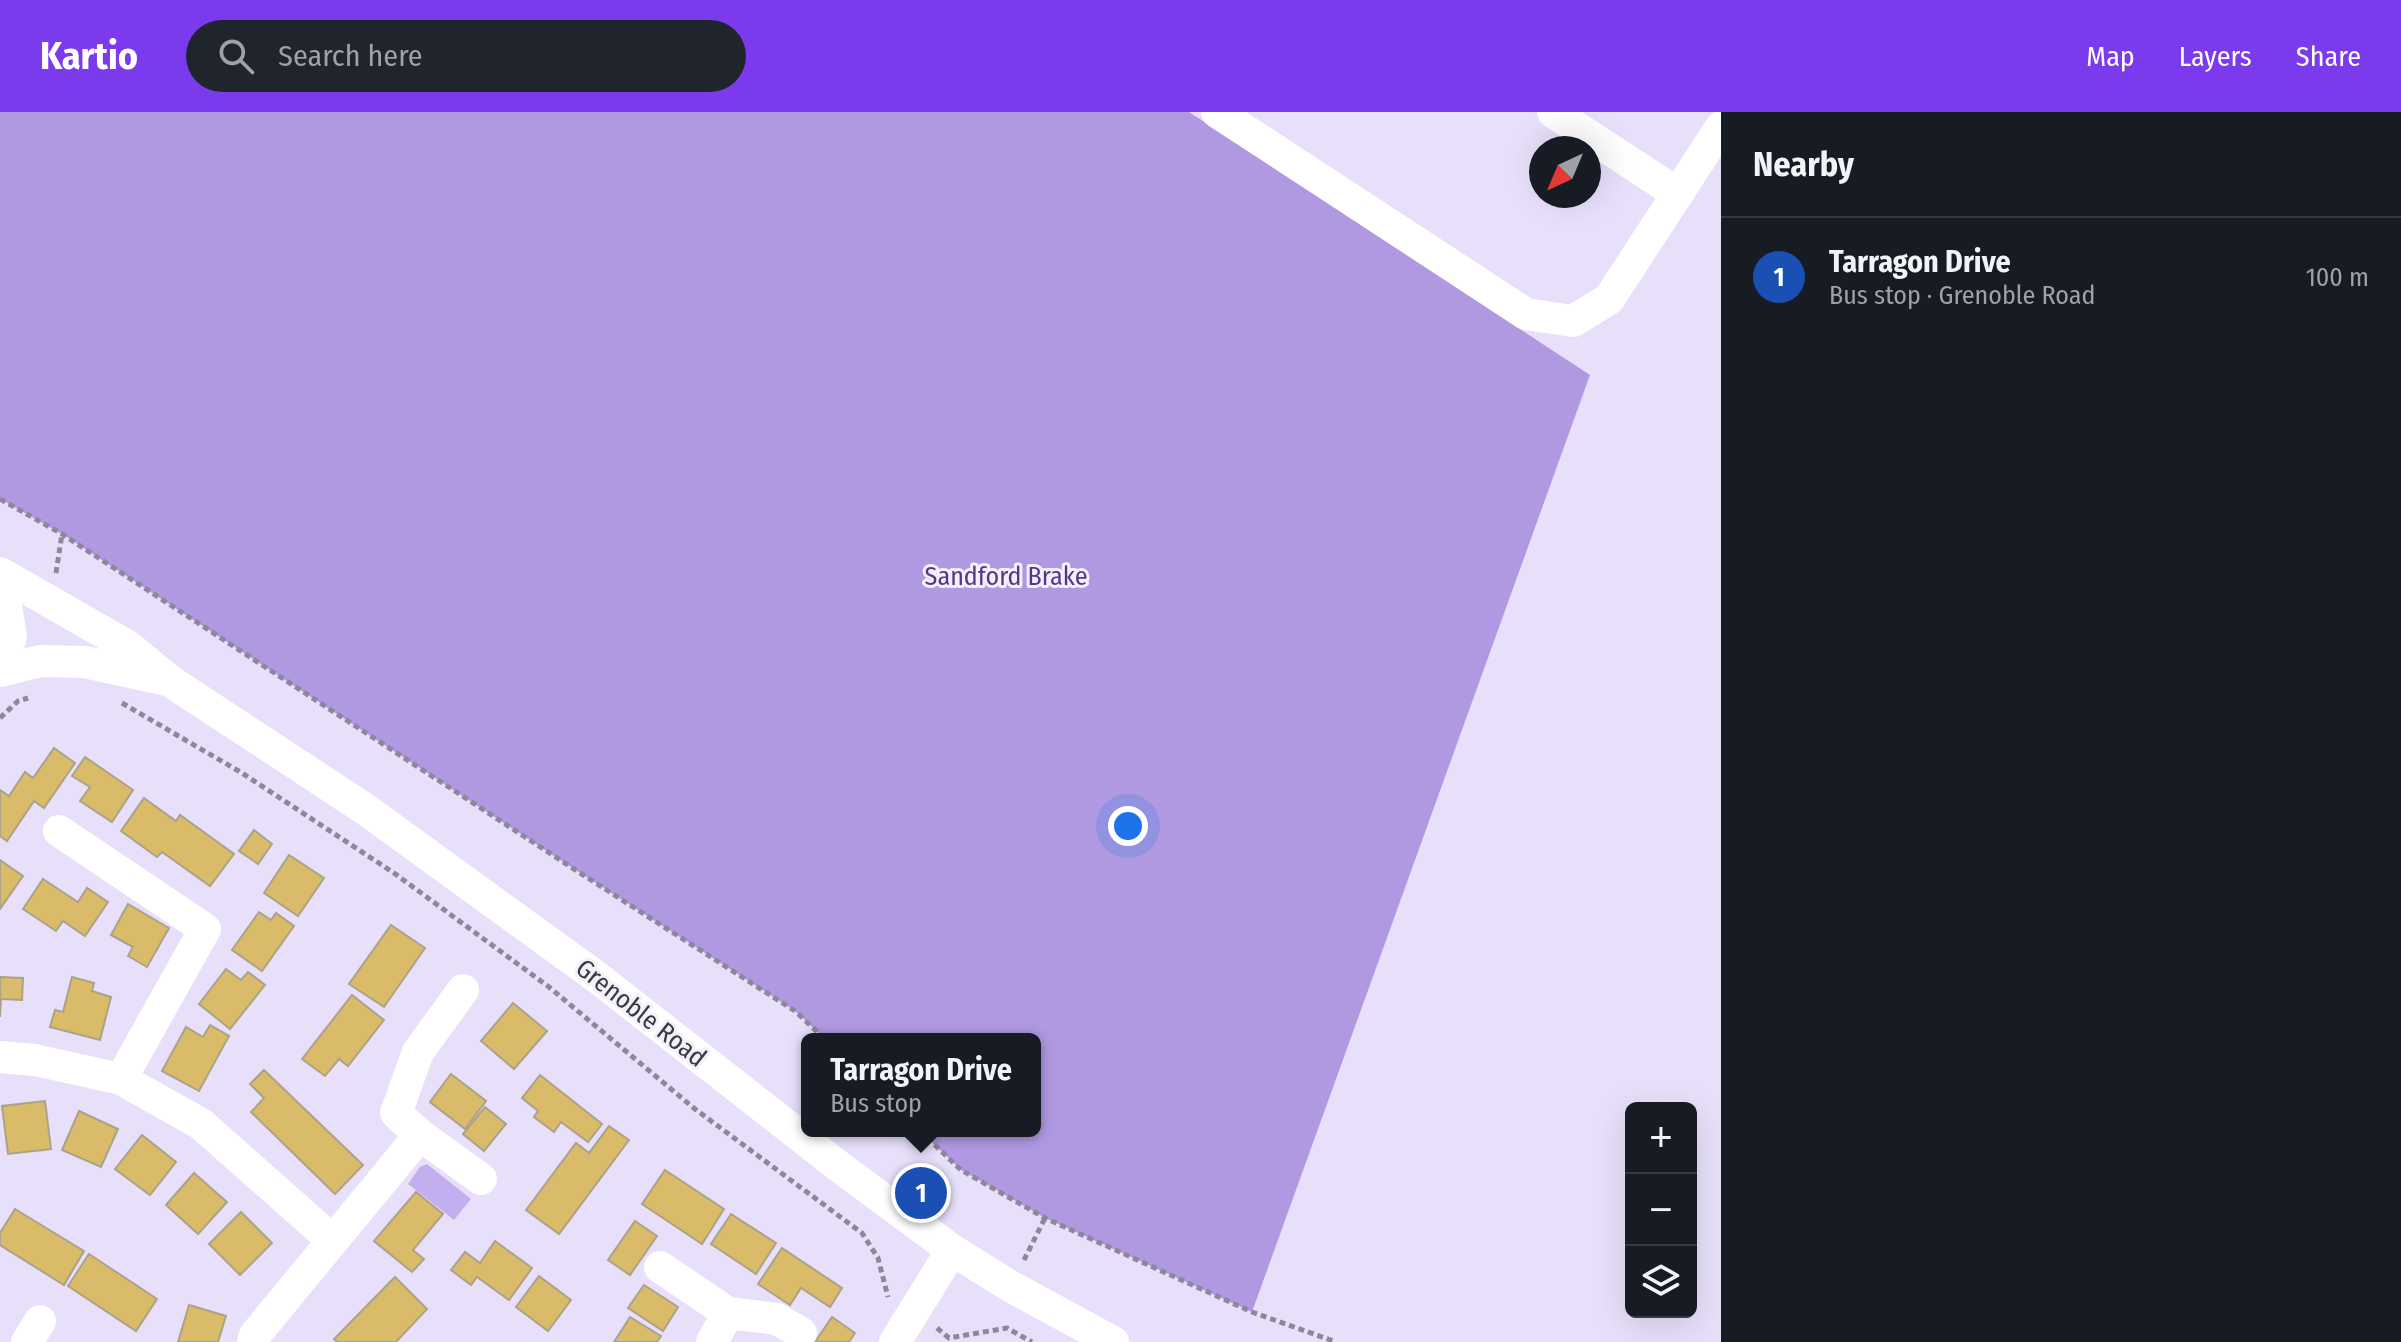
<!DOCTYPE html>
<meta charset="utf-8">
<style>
:root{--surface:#171b24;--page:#20242c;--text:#f1f3f6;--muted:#9ea1a6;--line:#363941;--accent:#7c3aed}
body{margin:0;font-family:"Fira Sans Condensed",sans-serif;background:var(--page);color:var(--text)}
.controls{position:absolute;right:24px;bottom:24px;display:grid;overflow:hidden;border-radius:12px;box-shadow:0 8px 32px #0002}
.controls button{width:72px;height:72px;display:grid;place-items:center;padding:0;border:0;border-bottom:2px solid var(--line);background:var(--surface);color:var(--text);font:40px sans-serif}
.compass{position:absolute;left:1529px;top:24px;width:72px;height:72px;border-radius:50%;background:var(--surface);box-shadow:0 8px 32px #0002;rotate:224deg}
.you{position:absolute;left:1128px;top:714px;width:28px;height:28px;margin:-20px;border:6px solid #fff;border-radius:50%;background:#1a73e8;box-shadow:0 0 0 12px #1a73e833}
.badge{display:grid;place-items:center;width:52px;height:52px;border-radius:50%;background:var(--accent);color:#fff;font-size:26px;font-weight:700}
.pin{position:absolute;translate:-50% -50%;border:4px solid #fff;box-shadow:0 2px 8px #0006}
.popup{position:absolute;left:801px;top:921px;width:240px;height:104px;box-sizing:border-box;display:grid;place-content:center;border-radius:12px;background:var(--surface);filter:drop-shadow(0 2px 6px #0005);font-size:26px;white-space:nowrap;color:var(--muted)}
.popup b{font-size:30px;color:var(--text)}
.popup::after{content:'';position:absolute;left:50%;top:100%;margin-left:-16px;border:16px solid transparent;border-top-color:var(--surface)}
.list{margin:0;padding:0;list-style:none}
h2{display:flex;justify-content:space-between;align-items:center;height:104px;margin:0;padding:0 32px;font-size:34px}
h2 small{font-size:26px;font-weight:400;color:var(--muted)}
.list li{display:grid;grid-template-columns:52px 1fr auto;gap:24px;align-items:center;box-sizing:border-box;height:120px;padding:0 32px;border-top:2px solid var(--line)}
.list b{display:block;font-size:30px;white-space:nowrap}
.list p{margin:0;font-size:26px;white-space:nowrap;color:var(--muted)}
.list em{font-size:26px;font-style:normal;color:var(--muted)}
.icon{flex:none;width:44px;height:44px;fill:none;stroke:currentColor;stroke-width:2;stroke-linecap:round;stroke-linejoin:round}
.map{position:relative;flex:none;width:1721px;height:1230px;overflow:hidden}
header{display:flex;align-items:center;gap:48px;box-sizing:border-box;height:112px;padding:0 40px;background:var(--accent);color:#fff}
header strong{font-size:38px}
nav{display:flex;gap:44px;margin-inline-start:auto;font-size:28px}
.search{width:560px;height:72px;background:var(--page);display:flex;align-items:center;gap:20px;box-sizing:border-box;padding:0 28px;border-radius:44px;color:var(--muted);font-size:30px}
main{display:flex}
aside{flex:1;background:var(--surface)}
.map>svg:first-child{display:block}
.green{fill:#c3afef}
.forest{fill:#b199e2}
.building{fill:#d9bb6a;stroke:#aca288;stroke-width:2}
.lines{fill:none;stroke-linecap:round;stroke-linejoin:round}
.path{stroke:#8c8799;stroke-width:5;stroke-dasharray:6 4;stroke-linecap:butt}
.minor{stroke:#fff;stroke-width:32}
.labels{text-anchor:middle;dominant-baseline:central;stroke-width:6;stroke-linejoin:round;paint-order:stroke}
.park-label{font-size:26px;fill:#573589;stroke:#f3f0fb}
.street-label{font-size:26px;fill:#3c3943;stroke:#f3f0fb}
</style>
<header>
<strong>Kartio</strong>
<div class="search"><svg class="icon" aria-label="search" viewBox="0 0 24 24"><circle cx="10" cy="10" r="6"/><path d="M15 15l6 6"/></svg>Search here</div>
<nav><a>Map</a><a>Layers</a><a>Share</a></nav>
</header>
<main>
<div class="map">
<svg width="1721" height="1230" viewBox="0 0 1721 1230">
<rect width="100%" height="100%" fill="#e8e0fb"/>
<polygon class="green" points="427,1052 471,1087 454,1108 408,1072 420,1055"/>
<polygon class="forest" points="0,0 1189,0 1590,263 1252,1200 1045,1106 961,1058 920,1019 1035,1019 1035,927 825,927 795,899 577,759 62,422 0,387"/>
<g class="building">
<polygon points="54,636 75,651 44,696 34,689 7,729 0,724 0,678 9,684 25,660 33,666"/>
<polygon points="85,645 133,678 112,710 80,689 90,675 72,664"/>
<polygon points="144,686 176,709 180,703 234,742 210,774 162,740 157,745 121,719"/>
<polygon points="254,718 272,732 258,752 239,739"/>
<polygon points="289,743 324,766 298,804 264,781"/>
<polygon points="0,748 23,764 0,797"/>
<polygon points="43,767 78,790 87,776 108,790 85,824 63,809 56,819 23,797"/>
<polygon points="128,792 169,816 147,855 128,844 133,835 111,823"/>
<polygon points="259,800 271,808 276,801 294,814 262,859 232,838"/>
<polygon points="391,813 425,836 384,895 349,872"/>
<polygon points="226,857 241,868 248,860 265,873 230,917 199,892"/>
<polygon points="0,865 23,866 22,888 1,887 0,905"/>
<polygon points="72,865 94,871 92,879 111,885 100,928 50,915 55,898 63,900"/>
<polygon points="352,883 384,908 348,954 339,947 325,964 302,947"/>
<polygon points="513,891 547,919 514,957 481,929"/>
<polygon points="210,913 229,924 199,979 162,959 186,915 203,925"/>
<polygon points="264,958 363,1053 335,1082 251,1000 264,986 250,972"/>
<polygon points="451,962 486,989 465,1017 430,990"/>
<polygon points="540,963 602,1012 588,1030 561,1010 554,1020 534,1005 538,999 522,986"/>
<polygon points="45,989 51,1037 8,1042 2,994"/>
<polygon points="485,995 506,1012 484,1039 463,1022"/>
<polygon points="79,999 118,1017 101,1055 62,1038"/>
<polygon points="609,1014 629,1028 559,1122 526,1098 576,1031 589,1041"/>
<polygon points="142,1023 176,1050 150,1083 115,1057"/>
<polygon points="665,1058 724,1097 702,1132 642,1092"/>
<polygon points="194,1061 227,1090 198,1122 166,1093"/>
<polygon points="416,1080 443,1102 413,1138 424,1147 412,1160 374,1129"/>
<polygon points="15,1097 84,1139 64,1173 0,1133 0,1121"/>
<polygon points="241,1100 272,1131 240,1163 209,1132"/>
<polygon points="731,1102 776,1131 756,1162 711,1132"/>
<polygon points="635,1109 657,1124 630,1163 608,1148"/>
<polygon points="495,1129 532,1156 509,1188 477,1165 471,1173 451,1158 465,1140 480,1151"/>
<polygon points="782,1136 842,1176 830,1195 801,1176 790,1193 758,1172"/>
<polygon points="89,1142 157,1187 136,1219 68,1174"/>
<polygon points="539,1164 571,1188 548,1219 516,1195"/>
<polygon points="395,1165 427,1197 396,1230 337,1230 334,1227"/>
<polygon points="644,1173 678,1195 663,1219 628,1196"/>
<polygon points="189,1193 226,1204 218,1230 178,1230"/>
<polygon points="630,1205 661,1224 657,1230 614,1230"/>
<polygon points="832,1205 855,1221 849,1230 815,1230"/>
</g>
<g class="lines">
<g class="path">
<polyline points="0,387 62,422 577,759 795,899 825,927"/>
<polyline points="56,461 62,422"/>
<polyline points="122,591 242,661 394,761 549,875 695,997 862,1121 878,1146 888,1185"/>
<polyline points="0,606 18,589 28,586"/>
<polyline points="920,1019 961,1058 1045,1106 1252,1200 1336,1230"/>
<polyline points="1024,1148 1045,1106"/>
<polyline points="937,1216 949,1226 1007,1216 1032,1230"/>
</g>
<g class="minor">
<polyline points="1217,0 1526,202 1573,209 1609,187 1721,15"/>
<polyline points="1553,0 1678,82"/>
<polyline points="0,461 129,535 170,569 365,697 598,866 841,1056 952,1138 1010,1174 1113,1230"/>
<polyline points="0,476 4,481 11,525 0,554"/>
<polyline points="0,559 40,549 85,550 167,568"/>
<polyline points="59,719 205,817 121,967"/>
<polyline points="463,878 418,940 396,1001 420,1023 481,1067"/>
<polyline points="0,945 35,948 121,967 201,1012 332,1128"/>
<polyline points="660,1155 728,1201 777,1207 801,1221"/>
<polyline points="27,1230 40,1209"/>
<polyline points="253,1230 255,1223 420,1023"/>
<polyline points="712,1230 728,1201"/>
<polyline points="895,1230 952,1138"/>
</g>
</g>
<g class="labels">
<g class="park-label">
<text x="1006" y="464">Sandford Brake</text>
</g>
<g class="street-label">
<text transform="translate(641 901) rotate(38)">Grenoble Road</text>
</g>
</g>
</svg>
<div class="controls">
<button>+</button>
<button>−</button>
<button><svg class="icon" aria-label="layers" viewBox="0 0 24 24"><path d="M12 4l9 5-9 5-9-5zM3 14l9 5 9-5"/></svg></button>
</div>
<svg class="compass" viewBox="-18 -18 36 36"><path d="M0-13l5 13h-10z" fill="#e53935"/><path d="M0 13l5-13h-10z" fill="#9ea1a6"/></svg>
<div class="you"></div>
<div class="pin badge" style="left:921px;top:1081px;background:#1a4fb4">1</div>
<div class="popup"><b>Tarragon Drive</b>Bus stop</div>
</div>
<aside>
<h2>Nearby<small></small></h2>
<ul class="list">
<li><span class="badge" style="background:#1a4fb4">1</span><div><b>Tarragon Drive</b><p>Bus stop · Grenoble Road</p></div><em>100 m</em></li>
</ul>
</aside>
</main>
